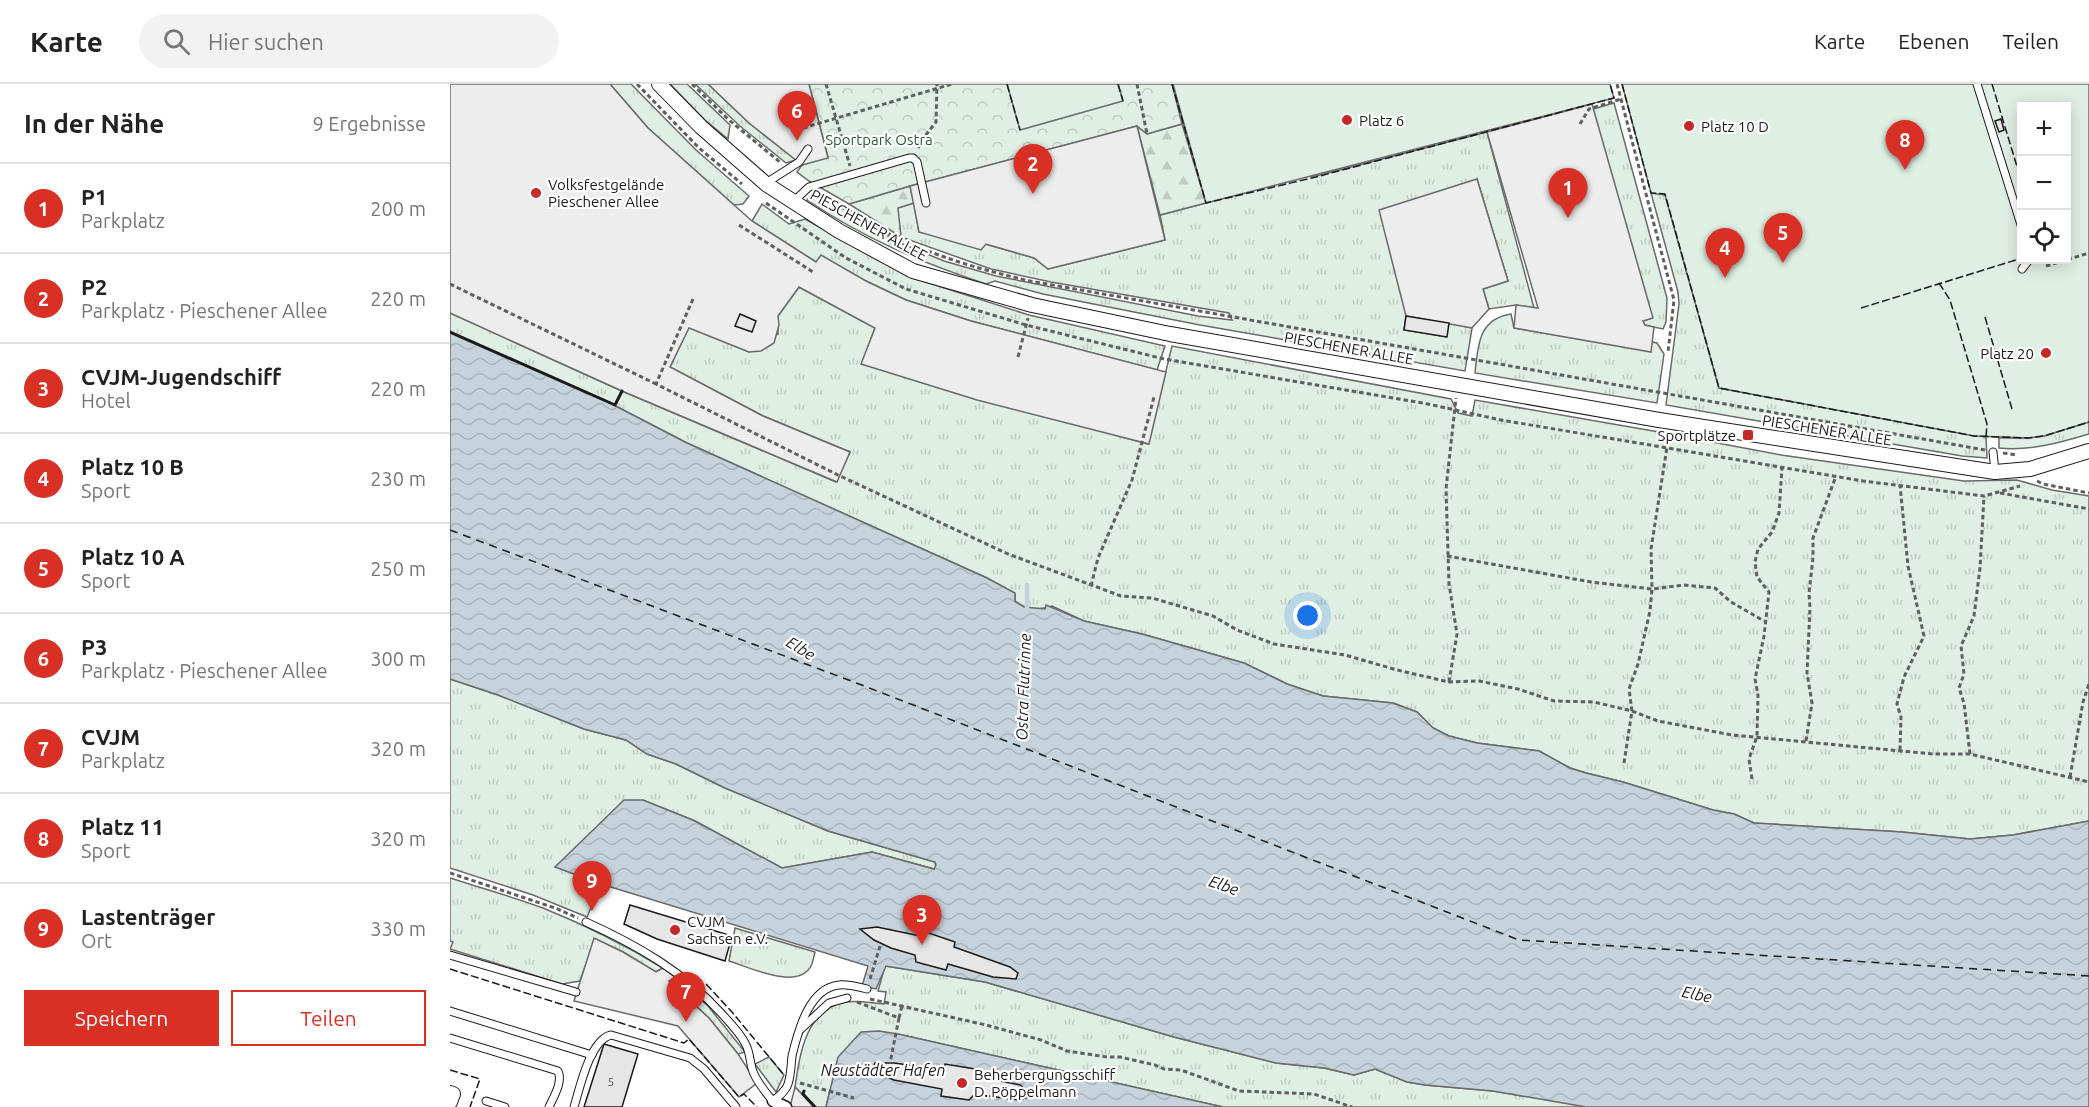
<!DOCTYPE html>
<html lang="de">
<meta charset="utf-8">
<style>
:root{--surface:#fff;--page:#f2f2f2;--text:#222;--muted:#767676;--line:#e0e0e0;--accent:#d93025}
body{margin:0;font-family:Ubuntu,sans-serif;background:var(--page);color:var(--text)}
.controls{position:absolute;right:18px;top:18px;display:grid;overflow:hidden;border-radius:0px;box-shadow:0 3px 15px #0003}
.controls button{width:54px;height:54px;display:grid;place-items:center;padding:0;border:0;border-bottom:2px solid var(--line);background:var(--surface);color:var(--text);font:30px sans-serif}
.you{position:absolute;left:858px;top:532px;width:21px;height:21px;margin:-15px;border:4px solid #fff;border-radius:50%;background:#1a73e8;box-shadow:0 0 0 9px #1a73e833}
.badge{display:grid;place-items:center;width:39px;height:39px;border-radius:50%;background:var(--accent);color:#fff;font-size:20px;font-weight:700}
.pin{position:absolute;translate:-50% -50px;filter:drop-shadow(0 2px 3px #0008)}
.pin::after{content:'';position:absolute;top:32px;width:21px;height:18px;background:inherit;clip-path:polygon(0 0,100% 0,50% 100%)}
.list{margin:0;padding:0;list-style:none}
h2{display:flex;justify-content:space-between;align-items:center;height:78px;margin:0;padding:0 24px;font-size:26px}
h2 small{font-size:20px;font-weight:400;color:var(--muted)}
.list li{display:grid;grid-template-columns:39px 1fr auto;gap:18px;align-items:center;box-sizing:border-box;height:90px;padding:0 24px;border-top:2px solid var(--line)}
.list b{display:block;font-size:22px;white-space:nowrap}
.list p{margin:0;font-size:20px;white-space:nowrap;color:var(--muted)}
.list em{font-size:20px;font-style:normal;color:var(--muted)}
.actions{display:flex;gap:12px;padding:18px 24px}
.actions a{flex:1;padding:14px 0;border:2px solid var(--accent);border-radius:0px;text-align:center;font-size:21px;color:var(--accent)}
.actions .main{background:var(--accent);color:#fff}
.icon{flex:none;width:33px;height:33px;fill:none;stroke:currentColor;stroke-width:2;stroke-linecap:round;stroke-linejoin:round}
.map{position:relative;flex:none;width:1639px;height:1023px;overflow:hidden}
header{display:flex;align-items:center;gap:36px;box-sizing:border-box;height:84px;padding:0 30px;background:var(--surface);border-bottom:2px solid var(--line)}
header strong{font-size:28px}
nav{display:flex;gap:33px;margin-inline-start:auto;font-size:21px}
.search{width:420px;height:54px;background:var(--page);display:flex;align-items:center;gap:15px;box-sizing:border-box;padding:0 21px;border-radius:33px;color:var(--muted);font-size:22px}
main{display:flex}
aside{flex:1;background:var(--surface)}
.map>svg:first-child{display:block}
.grass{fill:url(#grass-tufts);stroke:#6a6a6a;stroke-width:1.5}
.forest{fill:url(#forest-firs);stroke:#6a6a6a;stroke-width:1.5}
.park{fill:url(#park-crowns);stroke:#6a6a6a;stroke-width:1.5}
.garden{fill:#e0efe3;stroke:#6a6a6a;stroke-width:1.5;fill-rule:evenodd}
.parking{fill:#ededed;stroke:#6a6a6a;stroke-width:1.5}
.water{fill:url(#water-waves);stroke:#6a6a6a;stroke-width:1.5}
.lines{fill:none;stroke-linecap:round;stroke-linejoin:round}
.stream{stroke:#c6d2dc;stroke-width:4.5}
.ferry{stroke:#1a1a1a;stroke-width:1.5;stroke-dasharray:8 6;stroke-linecap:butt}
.building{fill:#e6e6e6;stroke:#1a1a1a;stroke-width:1.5}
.service-casing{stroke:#1a1a1a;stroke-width:9}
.pedestrian-casing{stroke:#1a1a1a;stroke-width:13}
.minor-casing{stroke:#1a1a1a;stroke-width:16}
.path{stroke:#5f5f5f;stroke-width:3;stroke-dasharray:4.5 3;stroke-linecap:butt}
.service{stroke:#fff;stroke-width:7}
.pedestrian{stroke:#fff;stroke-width:10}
.minor{stroke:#fff;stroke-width:14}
.fence{stroke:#1a1a1a;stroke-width:1.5;stroke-dasharray:8 3;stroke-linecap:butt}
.wall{stroke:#1a1a1a;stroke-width:3}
.poi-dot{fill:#c62828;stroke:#fff;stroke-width:2}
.labels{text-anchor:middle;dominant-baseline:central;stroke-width:4.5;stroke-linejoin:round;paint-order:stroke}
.number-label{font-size:12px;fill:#4d4d4d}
.poi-label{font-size:15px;fill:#1a1a1a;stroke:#fff;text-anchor:start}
.park-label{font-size:15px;fill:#2b5a34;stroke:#fff}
.street-label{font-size:15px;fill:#1a1a1a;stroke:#fff}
.water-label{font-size:16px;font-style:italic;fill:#1a1a1a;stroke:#fff}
</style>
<header>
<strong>Karte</strong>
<div class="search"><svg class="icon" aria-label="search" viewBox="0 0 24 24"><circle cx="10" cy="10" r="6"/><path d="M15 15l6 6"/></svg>Hier suchen</div>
<nav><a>Karte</a><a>Ebenen</a><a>Teilen</a></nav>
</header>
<main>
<aside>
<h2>In der Nähe<small>9 Ergebnisse</small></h2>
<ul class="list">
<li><span class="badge">1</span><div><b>P1</b><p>Parkplatz</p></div><em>200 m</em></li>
<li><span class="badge">2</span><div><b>P2</b><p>Parkplatz · Pieschener Allee</p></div><em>220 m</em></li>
<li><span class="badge">3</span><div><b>CVJM-Jugendschiff</b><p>Hotel</p></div><em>220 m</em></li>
<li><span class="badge">4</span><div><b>Platz 10 B</b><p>Sport</p></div><em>230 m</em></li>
<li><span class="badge">5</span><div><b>Platz 10 A</b><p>Sport</p></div><em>250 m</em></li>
<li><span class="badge">6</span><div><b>P3</b><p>Parkplatz · Pieschener Allee</p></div><em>300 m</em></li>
<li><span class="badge">7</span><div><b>CVJM</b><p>Parkplatz</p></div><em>320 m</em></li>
<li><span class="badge">8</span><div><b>Platz 11</b><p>Sport</p></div><em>320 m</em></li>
<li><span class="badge">9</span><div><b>Lastenträger</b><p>Ort</p></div><em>330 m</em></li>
</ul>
<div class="actions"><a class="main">Speichern</a><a>Teilen</a></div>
</aside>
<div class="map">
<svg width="1639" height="1023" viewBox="0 0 1639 1023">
<defs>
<pattern id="grass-tufts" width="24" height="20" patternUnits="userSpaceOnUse" patternTransform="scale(1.5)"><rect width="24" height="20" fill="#e0efe3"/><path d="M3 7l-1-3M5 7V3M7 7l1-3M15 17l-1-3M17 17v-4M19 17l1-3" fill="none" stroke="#c0ccc2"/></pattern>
<pattern id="forest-firs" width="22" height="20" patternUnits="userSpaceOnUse" patternTransform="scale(1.5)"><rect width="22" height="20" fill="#e0efe3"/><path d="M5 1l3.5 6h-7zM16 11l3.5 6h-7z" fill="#c0ccc2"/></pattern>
<pattern id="park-crowns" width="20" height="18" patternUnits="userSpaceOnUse" patternTransform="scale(1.5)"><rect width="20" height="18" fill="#e0efe3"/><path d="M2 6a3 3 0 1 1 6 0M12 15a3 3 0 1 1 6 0" fill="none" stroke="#c0ccc2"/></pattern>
<pattern id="water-waves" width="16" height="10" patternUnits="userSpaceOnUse" patternTransform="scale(1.5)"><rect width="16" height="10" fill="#c6d2dc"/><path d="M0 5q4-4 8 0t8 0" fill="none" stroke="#aab4bc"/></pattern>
</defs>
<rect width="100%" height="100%" fill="#fff"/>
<g class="grass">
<polygon points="160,0 181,0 246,66 299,112 293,120 284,121 198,44"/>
<polygon points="220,0 237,0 280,41 278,55 255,36"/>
<polygon points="245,0 258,0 299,39 346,76 336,79 291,43"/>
<path d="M722 0H736L852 92H866L1037 48 1084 224 1066 221 1039 225 1033 205 1058 197 1027 95 956 232 954 246 996 253 999 239 1022 244 1015 287 750 241 593 210 545 197 536 200C470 178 415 155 357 116L364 107 448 158 494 177 546 192 748 232 782 236 779 229 601 198 541 185 451 153 447 124 464 119 469 148 535 160 584 174 598 185 715 156 710 131 756 119Z"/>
<polygon points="1164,19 1217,214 1216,238 1213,245 1194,241 1193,237 1202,234 1143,25"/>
<polygon points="1201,109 1215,110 1269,304 1536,353 1537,374 1512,372 1216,321 1229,220 1228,208"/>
<polygon points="312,120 339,140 355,135 457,192 579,231 715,262 707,286 521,237 456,216 416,197 366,178 302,137"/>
<path d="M349 203 425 244 412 280 698 360 722 262 1001 315 1008 329 1022 332 1025 316 1209 348 1331 371 1514 397 1567 396 1602 406 1639 412V737L1563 751 1520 755 1452 748 1304 739 1284 730 1263 726 1173 698 1136 689 1120 684 1089 667 1027 659 999 652 983 644 967 628 943 619 873 612 837 600 794 579 692 550 634 537 602 522C591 527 574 525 565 517V510L537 494 237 359 152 315 0 248V229L172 307 386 398 400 368 313 332 220 283 239 243 299 268 328 250V232Z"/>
<path d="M1061 230 1064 244 1200 267 1202 258 1207 259 1214 270 1207 319 1025 289C1028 262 1028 235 1061 230Z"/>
<path d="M1639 338V350C1609 359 1580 367 1549 364V354H1578L1594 352Z"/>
<polygon points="0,595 48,611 134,645 176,656 197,670 226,680 275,704 378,747 485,778 486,783 484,785 422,768 332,784 245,737 193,716 106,783 151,800 137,833 83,811 0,784"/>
<path d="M0 794C31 804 63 813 93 824 135 841 175 861 213 884L206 888 173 868 145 855 130 897 112 900 0 865 3 858 0 857Z"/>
<path d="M285 844 365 868C364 872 363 878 361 882 348 907 299 883 279 877Z"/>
<path d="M435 882 535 898 724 953 826 979 874 984 904 991 925 985 957 998 975 1001 1043 1007 1140 1023H773L448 950 380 1006 376 1023H365L345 1003C350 969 356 925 396 918 408 916 421 919 434 920L436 908 428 907Z"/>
<polygon points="225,893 258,922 295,968 288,970 259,934 218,896"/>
<polygon points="319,973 334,991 326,1008 305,980"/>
</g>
<g class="forest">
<polygon points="732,40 756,119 710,131 687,42 697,50"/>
<polygon points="460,102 464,119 448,124 451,153 399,120"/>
</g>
<polygon class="park" points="359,0 722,0 732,40 697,50 687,42 460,102 399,120 359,97 347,88 352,81 378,73"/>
<g class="garden">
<polygon points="557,0 668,0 673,17 570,46"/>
<polygon points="723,0 1160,0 1164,14 756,119"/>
<path d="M1172 0H1639V338L1594 352 1578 354 1524 352 1269 304 1215 111 1201 109ZM1572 22H1616V176H1572Z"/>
</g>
<g class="parking">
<polygon points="0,0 160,0 198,44 284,121 302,137 366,178 371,171 416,197 456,216 521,237 716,288 699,360 527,316 411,280 425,244 349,203 328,232 329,241 324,259 311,267 299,268 239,244 220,283 313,332 400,368 387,398 172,307 0,229"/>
<polygon points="258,0 359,0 378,74 352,81 299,39"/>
<polygon points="1142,20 1203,234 1193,237 1195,241 1204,243 1201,268 1064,244 1066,221 1088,224 1037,48"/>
<polygon points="687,42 715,156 598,185 584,174 536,160 531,166 469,148 460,102"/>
<polygon points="1027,95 1058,197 1033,205 1039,225 1022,244 956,232 929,126"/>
<polygon points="144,854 173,868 206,888 213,884 225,893 219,897 259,934 288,970 307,999 289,1013 228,942 124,917"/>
<polygon points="345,1003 364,1023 340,1023"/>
</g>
<g class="water">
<polygon points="0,248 152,315 237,359 537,494 565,509 565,517 574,523 595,525 596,521 634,537 692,550 794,579 837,600 873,612 943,619 967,628 983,644 999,652 1027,659 1089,667 1120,684 1136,689 1173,698 1263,726 1284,730 1304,739 1452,748 1520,755 1563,751 1639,737 1639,1023 1136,1023 1043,1007 975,1001 957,998 925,985 904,991 874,984 826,979 724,953 535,898 436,882 426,905 412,902 418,882 151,800 105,783 174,716 193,716 245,737 332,784 422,768 484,785 486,781 485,778 378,747 275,704 226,680 197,670 176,656 134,645 48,611 0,595"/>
<polygon points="429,947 448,950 773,1023 376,1023 388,973 411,948"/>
</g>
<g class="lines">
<polyline class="stream" points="577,528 577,501"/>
<polyline class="ferry" points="0,446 409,600 1069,856 1639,892"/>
</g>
<g class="building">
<polygon points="1551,35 1554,46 1549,48 1545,37"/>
<polygon points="290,230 306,237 302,248 285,242"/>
<polygon points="956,232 999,239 997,253 954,246"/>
<polygon points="180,821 282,852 275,877 207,855 174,840"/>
<polygon points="427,843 470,852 476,848 505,858 504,863 560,883 568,889 566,895 543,893 498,880 496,886 466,878 465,871 441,864 424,856 410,845"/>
<polygon points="154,960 188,970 172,1023 134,1023"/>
<polygon points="425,979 444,979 494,986 495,980 525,985 529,993 570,1001 584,1012 568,1016 525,1010 519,1016 491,1012 492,1005 444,996 430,990 423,984"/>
</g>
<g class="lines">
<defs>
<g id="service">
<polyline points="1527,0 1572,144"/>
<polyline points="316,99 349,78 358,65"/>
<polyline points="343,118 359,103 459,74 463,74 467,78 476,119"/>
<polyline points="1572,185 1579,176"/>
<polyline points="1543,368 1545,388"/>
<path d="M136 838C187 861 234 888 272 930 280 939 290 949 295 959 301 969 299 979 304 990 309 1001 318 1011 325 1020"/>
<polyline points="0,871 126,908"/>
<polyline points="0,927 142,971"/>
<polyline points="351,945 379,919 397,914"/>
<path d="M0 954 108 987C113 998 104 1012 99 1023"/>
<polyline points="36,1017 55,1023"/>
<path d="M323 1017C329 1012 336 1007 338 1000 341 991 341 981 342 972 348 947 359 904 389 901 397 900 409 903 417 905"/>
<path d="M124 1023C130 1003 140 956 161 951L240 974 254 985 286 1023"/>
</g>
<polyline id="pedestrian" points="323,1017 336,1023"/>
<g id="minor">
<polyline points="209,0 251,43 316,100 389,147 463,187 582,221 720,250 1209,336 1545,388 1580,385 1639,367"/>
<polyline points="0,1009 3,1010 0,1018"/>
</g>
</defs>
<use href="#service" class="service-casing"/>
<use href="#pedestrian" class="pedestrian-casing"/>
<use href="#minor" class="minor-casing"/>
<g class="path">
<polyline points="187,0 249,64 292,100"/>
<polyline points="242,0 279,36 331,79"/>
<polyline points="376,0 400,82"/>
<polyline points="687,0 697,50"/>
<polyline points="1167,0 1224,216 1218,268"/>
<polyline points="1130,40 1139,25 1171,15"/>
<polyline points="353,44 502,0"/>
<polyline points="468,64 472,56 486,38 487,0"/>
<path d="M372 110C398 125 425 144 452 156 493 175 537 187 580 197L1535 366"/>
<polyline points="316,119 396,174 456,205 576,241 714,275 978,320 1051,336 1413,397 1534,412 1570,402"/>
<polyline points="289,141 363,188"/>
<polyline points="1596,182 1639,169"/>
<polyline points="0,200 206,300"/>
<polyline points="243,215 206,300 388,391 558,470 671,512 702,514 763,532 787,546 824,560 895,571 947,586 999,598 1029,597 1068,605 1104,617 1144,618 1182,627 1208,637 1282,651 1483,670 1520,670 1639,698"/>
<polyline points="568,273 578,234"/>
<polyline points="1553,369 1567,371"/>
<polyline points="1587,397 1593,400 1639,409"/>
<polyline points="1550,409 1639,425"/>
<polyline points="997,472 1141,498 1202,505 1234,501 1265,504 1281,518 1314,537"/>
<polyline points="641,502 648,474 682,396 704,313"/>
<polyline points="999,598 1007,550 999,500 996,405 1006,314"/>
<polyline points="1356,657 1362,619 1357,589 1360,524 1359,509 1363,474 1363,454 1386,392"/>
<polyline points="1450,666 1451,633 1447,620 1454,593 1474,552 1458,482 1450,401"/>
<polyline points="1520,670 1514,619 1509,604 1514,590 1511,562 1524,532 1530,484 1534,412"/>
<polyline points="1174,679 1182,627 1179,605 1188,580 1200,527 1202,505 1201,465 1217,363"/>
<polyline points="1620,693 1633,618 1639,600"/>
<polyline points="1302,695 1299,675 1307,652 1308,611 1305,595 1314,552 1319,508 1307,493 1305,478 1308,465 1322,448 1329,429 1332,384"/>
<polyline points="0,789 105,824 128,834"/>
<polyline points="420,895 431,859"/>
<polyline points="420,915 536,941 591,956 617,967 657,973 670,973 705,981 714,985 731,986 789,1007 864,1010 902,1023"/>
<polyline points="407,918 449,934 440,979"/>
<polyline points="449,934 452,922"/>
<polyline points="350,999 404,1014"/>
</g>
<use href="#service" class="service"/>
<use href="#pedestrian" class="pedestrian"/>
<use href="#minor" class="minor"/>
<g class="fence">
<polyline points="557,0 570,46"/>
<polyline points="668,0 673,17"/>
<polyline points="722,0 756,119 866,93 1164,14 1160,0"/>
<polyline points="1172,0 1201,109 1215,110 1269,304 1524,352 1578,354 1594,352 1639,338"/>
<polyline points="1542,0 1572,99"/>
<polyline points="1489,199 1500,216 1537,340 1536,353"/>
<polyline points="1411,224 1569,175 1572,171"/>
<polyline points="1535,233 1562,325"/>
<polyline points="0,885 234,959 239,955 289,1013 294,1010 307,1023"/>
<polyline points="256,900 282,928 334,991"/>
<polyline points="0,986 30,995 20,1023"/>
</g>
<g class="wall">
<polyline points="0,248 165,321 172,307"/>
<polyline points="354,1007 353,1010 365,1023"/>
</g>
</g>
<g class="poi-dot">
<circle cx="897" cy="36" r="6"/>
<circle cx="1239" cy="42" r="6"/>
<circle cx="86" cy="109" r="6"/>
<circle cx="1596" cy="269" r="6"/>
<rect x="1292" y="345" width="12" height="12" rx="3"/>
<circle cx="225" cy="846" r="6"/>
<circle cx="512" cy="999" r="6"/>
</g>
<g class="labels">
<g class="number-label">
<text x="161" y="997">5</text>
</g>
<g class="poi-label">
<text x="909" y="36">Platz 6</text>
<text x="1251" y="42">Platz 10 D</text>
<text x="98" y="100">Volksfestgelände<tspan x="98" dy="17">Pieschener Allee</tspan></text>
<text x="1584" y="269" text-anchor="end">Platz 20</text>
<text x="1286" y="351" text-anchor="end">Sportplätze</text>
<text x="237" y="837">CVJM<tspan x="237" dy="17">Sachsen e.V.</tspan></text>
<text x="524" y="990">Beherbergungsschiff<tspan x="524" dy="17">D. Pöppelmann</tspan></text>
</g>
<g class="park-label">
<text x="429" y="55">Sportpark Ostra</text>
</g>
<g class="street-label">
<text transform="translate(419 141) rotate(29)">PIESCHENER ALLEE</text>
<text transform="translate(899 264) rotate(10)">PIESCHENER ALLEE</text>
<text transform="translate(1377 346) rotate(9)">PIESCHENER ALLEE</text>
</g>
<g class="water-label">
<text transform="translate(351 564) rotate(32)">Elbe</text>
<text transform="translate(573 603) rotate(-88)">Ostra Flutrinne</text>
<text transform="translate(774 801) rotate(19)">Elbe</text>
<text transform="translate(1247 910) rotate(12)">Elbe</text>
<text x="433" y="986">Neustädter Hafen</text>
</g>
</g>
</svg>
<div class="controls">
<button>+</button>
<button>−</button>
<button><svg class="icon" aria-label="locate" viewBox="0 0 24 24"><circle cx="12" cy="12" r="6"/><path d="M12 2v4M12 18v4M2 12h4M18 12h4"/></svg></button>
</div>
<div class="you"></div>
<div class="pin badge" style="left:1118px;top:134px">1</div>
<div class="pin badge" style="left:583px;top:110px">2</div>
<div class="pin badge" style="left:472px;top:861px">3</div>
<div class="pin badge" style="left:1275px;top:194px">4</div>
<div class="pin badge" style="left:1333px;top:179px">5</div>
<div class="pin badge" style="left:347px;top:57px">6</div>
<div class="pin badge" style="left:236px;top:938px">7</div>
<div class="pin badge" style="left:1455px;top:86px">8</div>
<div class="pin badge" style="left:142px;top:827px">9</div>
</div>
</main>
